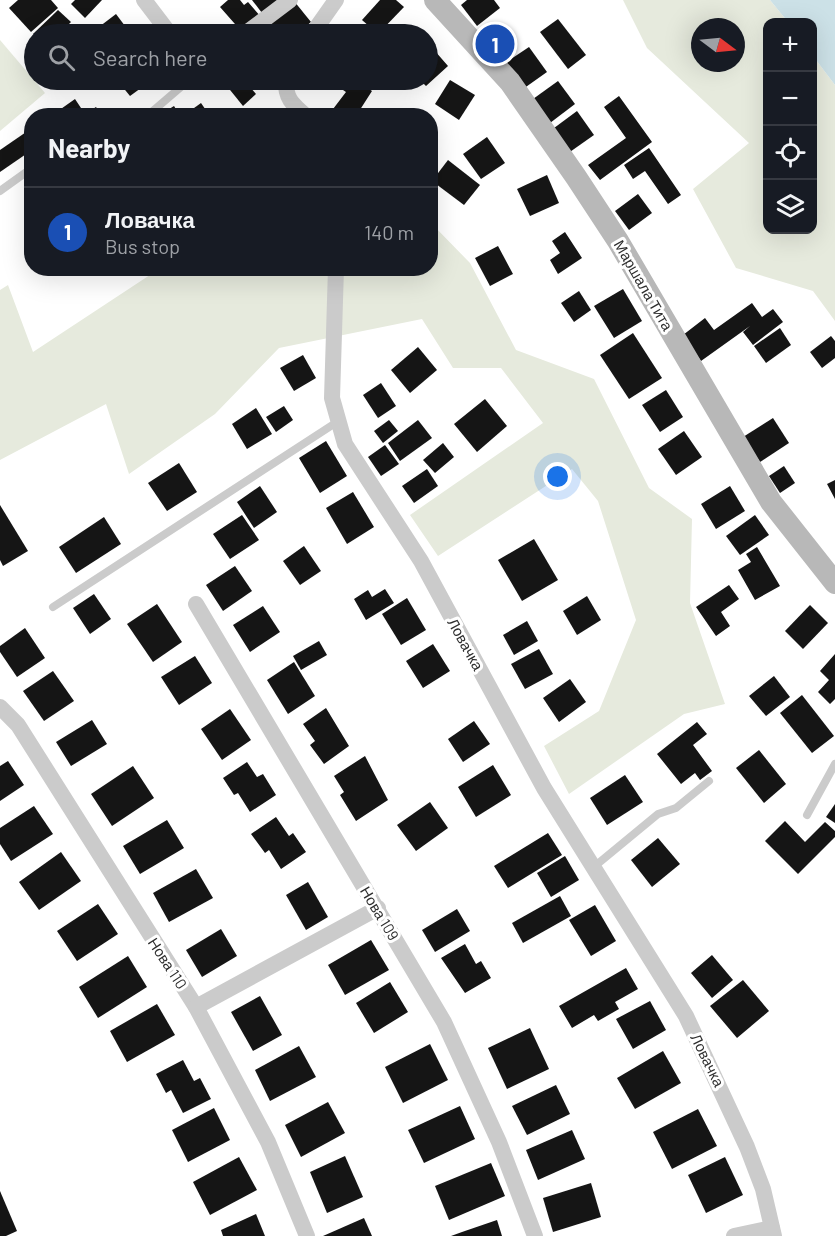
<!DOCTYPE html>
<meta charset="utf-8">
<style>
:root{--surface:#171b24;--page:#242831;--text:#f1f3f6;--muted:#9ea1a6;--line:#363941;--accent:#7c3aed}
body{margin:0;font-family:Barlow,sans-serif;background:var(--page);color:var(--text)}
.controls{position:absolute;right:18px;top:18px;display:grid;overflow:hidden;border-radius:12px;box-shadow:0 6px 24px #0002}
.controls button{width:54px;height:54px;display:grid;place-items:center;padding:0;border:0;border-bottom:2px solid var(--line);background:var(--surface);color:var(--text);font:30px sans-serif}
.compass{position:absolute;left:691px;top:18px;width:54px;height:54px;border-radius:50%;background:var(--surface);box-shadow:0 6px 24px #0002;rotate:106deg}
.you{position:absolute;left:558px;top:477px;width:21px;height:21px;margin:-15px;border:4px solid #fff;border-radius:50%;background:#1a73e8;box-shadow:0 0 0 9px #1a73e833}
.badge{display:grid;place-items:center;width:39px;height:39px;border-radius:50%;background:var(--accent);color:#fff;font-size:20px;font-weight:700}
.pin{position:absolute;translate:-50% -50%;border:3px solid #fff;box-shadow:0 2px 6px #0006}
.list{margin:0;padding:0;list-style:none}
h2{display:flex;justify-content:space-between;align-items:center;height:78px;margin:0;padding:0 24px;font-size:26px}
h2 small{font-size:20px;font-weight:400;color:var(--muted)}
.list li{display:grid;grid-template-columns:39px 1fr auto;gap:18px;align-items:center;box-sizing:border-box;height:90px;padding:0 24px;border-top:2px solid var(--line)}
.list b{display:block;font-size:22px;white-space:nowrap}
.list p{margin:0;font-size:20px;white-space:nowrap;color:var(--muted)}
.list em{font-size:20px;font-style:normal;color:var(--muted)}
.icon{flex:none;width:33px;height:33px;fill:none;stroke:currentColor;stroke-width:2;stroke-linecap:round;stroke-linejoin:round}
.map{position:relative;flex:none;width:835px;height:1236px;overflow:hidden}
.search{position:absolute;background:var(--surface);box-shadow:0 6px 24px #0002;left:24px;top:24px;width:414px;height:66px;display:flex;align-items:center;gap:15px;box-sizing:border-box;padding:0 21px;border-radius:33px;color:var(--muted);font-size:22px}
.panel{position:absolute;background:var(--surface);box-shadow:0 6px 24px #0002;left:24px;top:108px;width:414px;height:168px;border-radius:24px}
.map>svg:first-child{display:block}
.green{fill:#e6eadd;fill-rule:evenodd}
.water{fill:#cce1e7}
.building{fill:#151515}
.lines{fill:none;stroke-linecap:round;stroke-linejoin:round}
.lane{stroke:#cbcbcb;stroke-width:8}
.street{stroke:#cbcbcb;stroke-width:16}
.secondary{stroke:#b8b8b8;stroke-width:22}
.labels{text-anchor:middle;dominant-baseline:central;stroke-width:6;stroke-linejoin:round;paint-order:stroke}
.street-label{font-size:15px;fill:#2e2e2e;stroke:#fff}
</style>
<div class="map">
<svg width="835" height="1236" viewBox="0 0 835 1236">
<rect width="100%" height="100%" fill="#fff"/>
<g class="green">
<path d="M623 0H770L788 22H768V230H812L813 56 835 85V321L813 291 736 268 693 189 749 143 647 48ZM700 27H736V63H700Z"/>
<polygon points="0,40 45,93 0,131"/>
<polygon points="431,223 470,263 516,350 594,379 649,488 692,519 690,603 725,704 684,714 569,794 544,746 599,711 636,620 598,501 572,469 438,556 410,515 543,423 501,368 453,368 422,319 279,348 215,414 129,474 106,404 0,460 0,290 8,285 33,352 159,269 310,269 302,275 327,269 430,268"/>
</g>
<polygon class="water" points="770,0 835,0 835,85 813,56 812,22 788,22"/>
<g class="building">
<polygon points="18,0 51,0 58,8 31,32 9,8"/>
<polygon points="75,0 102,0 85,18 71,4"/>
<polygon points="228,0 240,0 244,5 248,2 261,17 242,32 220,7"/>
<polygon points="252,0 278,0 262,13"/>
<polygon points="380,0 396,0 404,7 378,34 362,20"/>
<polygon points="467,0 494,0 500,8 477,26 461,5"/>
<polygon points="294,1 311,22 297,34 278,34 268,23"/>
<polygon points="58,10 71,22 59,34 33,34"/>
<polygon points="116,14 131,34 92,34 91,33"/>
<polygon points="558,19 586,55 568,69 540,32"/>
<polygon points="339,24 351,34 330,34"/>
<polygon points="428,43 448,66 426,86 420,80 428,80"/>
<polygon points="529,47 547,72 523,89 505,63"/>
<polygon points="117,80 152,80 130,96"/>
<polygon points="222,80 244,80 256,94 243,106"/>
<polygon points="328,80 356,80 372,91 356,116 318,116 323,108 330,113 346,92"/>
<polygon points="361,80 376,80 371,86"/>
<polygon points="450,80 475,95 459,120 435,104"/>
<polygon points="558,81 575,104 550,123 533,99"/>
<polygon points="619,96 652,142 600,180 588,165 626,138 604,107"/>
<polygon points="75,99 85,114 96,107 102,116 61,116 58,111"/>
<polygon points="201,103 210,116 183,116"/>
<polygon points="174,106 180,116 158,116"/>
<polygon points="577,111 594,135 567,154 550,131"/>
<polygon points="32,128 32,150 0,172 0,150"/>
<polygon points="487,137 505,163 481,179 463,154"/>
<polygon points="649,148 681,195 668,204 645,171 633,179 624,165"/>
<polygon points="448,160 480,185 464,205 432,181"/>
<polygon points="547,175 559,203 530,216 517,189"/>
<polygon points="32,178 32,194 24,184"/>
<polygon points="638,194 652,213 629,230 615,211"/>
<polygon points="565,232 582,258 558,274 550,260 560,253 552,241"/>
<polygon points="498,246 513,274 490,286 475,258"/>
<polygon points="623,289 642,321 614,338 594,306"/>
<polygon points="579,291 591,310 574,322 561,303"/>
<polygon points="752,303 762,317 773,309 783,322 753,345 743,332 750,326 701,361 683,335 705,318 714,330"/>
<polygon points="780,328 791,345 766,363 754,346"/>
<polygon points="633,333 662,378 629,399 600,355"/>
<polygon points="831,336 835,341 835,358 822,368 810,352"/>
<polygon points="418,347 437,370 410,393 391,370"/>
<polygon points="303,355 316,378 294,391 280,368"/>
<polygon points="381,383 396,406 378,418 363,395"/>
<polygon points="666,390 683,417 660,432 642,405"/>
<polygon points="485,399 507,426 477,452 454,424"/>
<polygon points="284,406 293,420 276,432 266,417"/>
<polygon points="256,408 272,434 247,449 232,424"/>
<polygon points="773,418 789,443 760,462 743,437"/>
<polygon points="389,420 398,431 383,443 374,431"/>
<polygon points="418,420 432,438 400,461 388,443"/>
<polygon points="684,431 702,457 676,475 658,449"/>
<polygon points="326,441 347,476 320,493 299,458"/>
<polygon points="443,443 454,457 435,473 423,460"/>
<polygon points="385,445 399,464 381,476 368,457"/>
<polygon points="179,463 197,492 167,511 148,483"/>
<polygon points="784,466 795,483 780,493 769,476"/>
<polygon points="427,469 438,486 414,503 402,486"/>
<polygon points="835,480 835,499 827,484"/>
<polygon points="260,486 277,512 254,528 237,502"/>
<polygon points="730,486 745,511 716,529 701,504"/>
<polygon points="353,492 374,527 347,544 326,508"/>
<polygon points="0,505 28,551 3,566 0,560"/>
<polygon points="242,515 259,540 230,559 213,534"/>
<polygon points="755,515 769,535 740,555 726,536"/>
<polygon points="104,517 121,544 76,573 59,547"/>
<polygon points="534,539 558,580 522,601 498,560"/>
<polygon points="304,546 321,571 300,585 283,561"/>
<polygon points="757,547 780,586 755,600 738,570 751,562 746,554"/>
<polygon points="235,566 252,591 223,611 206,585"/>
<polygon points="729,585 739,599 721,612 730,626 716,636 696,607"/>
<polygon points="385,589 394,603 366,620 354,599 368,590 372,597"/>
<polygon points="94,594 111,619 90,634 73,608"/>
<polygon points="587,596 601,620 577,635 563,611"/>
<polygon points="407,598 426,630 401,645 382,614"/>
<polygon points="157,604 182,642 153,662 127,624"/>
<polygon points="810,605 828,623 803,649 785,631"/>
<polygon points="263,606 280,632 250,652 233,625"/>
<polygon points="527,621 538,641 514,655 503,635"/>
<polygon points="25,628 45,658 17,677 0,652 0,646"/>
<polygon points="319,641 327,655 301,670 293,656"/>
<polygon points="433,644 450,671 423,688 406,661"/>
<polygon points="539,649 553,674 525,689 511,664"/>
<polygon points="835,654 835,699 830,704 818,692 829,680 820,671"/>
<polygon points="195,656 212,683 179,705 161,677"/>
<polygon points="294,662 315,696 288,714 267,680"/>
<polygon points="53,671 74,701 44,721 23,691"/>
<polygon points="774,676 790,697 766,716 749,696"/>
<polygon points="570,679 586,702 559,722 543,698"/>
<polygon points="802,695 834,736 812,753 780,713"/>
<polygon points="326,708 349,746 324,764 310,745 315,741 303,724"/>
<polygon points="230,709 251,740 222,760 201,729"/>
<polygon points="92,720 107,744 71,766 56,742"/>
<polygon points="474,721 490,744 463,762 448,739"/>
<polygon points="697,722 707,734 693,745 712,771 700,780 695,773 681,784 657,754"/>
<polygon points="759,750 786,784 764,803 736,768"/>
<polygon points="365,756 388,800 356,821 340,795 344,792 334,776"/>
<polygon points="8,761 24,785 0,801 0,766"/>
<polygon points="247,762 257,777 263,774 276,795 250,812 238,793 234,795 223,778"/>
<polygon points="493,765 511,795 476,817 458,787"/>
<polygon points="133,766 154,798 112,826 91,794"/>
<polygon points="625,775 643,802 607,825 590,798"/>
<polygon points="430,802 448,828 416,851 397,825"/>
<polygon points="835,804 835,823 826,817"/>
<polygon points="34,806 53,834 11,861 0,844 0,828"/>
<polygon points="276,817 289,836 293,833 306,852 281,869 269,850 265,853 251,834"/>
<polygon points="167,820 184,848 140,874 123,846"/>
<polygon points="785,821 805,842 825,822 835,831 835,837 798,874 765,841"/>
<polygon points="548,833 562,855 508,888 494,866"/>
<polygon points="658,838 680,864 652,887 631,860"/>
<polygon points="61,852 81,881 39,910 19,882"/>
<polygon points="565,856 579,880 551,897 537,873"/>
<polygon points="196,869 213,898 169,922 153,893"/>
<polygon points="308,882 328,917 306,930 286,895"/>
<polygon points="560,896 571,916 523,943 512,923"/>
<polygon points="98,904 118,934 77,961 57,931"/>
<polygon points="595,905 616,941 591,956 569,920"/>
<polygon points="457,909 470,931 435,952 422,930"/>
<polygon points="221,929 237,956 202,977 186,950"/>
<polygon points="371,940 389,970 345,995 328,965"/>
<polygon points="465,944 476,964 481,961 491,978 465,993 441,958"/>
<polygon points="712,955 733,980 712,998 691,973"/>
<polygon points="128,956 147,987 98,1018 79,987"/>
<polygon points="626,968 638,989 615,1002 619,1009 598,1021 594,1015 572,1028 559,1006"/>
<polygon points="743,980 769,1011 737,1038 710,1006"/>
<polygon points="390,982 408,1012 374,1033 356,1003"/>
<polygon points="260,996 282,1035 253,1051 231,1012"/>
<polygon points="650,1001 666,1030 633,1049 616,1019"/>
<polygon points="157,1004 175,1035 127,1062 110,1031"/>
<polygon points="530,1028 549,1069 507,1089 488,1048"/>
<polygon points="430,1044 448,1080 403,1103 385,1067"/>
<polygon points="299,1046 316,1077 270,1101 255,1070"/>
<polygon points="663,1051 681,1083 635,1109 617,1078"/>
<polygon points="183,1060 194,1081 200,1078 211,1099 183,1113 171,1090 166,1093 156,1074"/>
<polygon points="556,1085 570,1114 527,1135 512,1106"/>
<polygon points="328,1102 345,1133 301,1157 285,1125"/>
<polygon points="460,1106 475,1139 424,1163 408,1130"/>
<polygon points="214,1108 230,1140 188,1162 172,1130"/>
<polygon points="698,1109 717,1146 672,1169 653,1132"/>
<polygon points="572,1130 585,1159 538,1180 526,1150"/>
<polygon points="345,1156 363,1197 327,1213 310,1172"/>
<polygon points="239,1157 257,1190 210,1215 193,1182"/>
<polygon points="725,1157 743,1195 706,1213 688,1175"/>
<polygon points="491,1163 505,1196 449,1220 435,1186"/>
<polygon points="591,1183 601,1217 553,1232 543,1198"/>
<polygon points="0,1191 17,1231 6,1236 0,1236"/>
<polygon points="256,1214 265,1236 223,1236 221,1230"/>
<polygon points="364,1218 372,1236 323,1236"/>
<polygon points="497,1220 502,1236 451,1236 462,1232"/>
</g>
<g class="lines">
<g class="lane">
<polyline points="147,116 189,80"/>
<polyline points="0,191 32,168"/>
<polyline points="53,607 337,422"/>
<polyline points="807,815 835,764"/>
<polyline points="595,866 658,814 676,808 709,781"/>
</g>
<g class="street">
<polyline points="144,0 170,34"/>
<polyline points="245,34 290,0"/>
<polyline points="312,34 336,0"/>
<path d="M286 80C285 98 292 104 306 116"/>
<polyline points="336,268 332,398 345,444 421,561 544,788 686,1016 747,1147 763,1189 774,1236"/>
<polyline points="196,604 444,1022 499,1142 535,1236"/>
<polyline points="0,707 18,725 196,1007 268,1142 307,1236"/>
<polyline points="196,1007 378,908"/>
<polyline points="734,1236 772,1228"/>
</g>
<polyline class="secondary" points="435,0 510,82 576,177 618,241 771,502 835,583"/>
</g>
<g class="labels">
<g class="street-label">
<text transform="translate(644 285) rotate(60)">Маршала Тита</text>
<text transform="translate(466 644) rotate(61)">Ловачка</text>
<text transform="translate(380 913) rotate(59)">Нова 109</text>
<text transform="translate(168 963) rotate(57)">Нова 110</text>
<text transform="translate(708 1060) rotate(64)">Ловачка</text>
</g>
</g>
</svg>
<div class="controls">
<button>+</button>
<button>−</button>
<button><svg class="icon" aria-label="locate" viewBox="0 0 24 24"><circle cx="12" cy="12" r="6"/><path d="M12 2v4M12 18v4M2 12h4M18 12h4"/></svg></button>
<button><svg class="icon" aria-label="layers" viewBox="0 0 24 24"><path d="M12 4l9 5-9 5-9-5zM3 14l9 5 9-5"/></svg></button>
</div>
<svg class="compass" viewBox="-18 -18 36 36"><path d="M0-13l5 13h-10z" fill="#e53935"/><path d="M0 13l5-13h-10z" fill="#9ea1a6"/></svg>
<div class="you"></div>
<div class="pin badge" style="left:495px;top:44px;background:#1a4fb4">1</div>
<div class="search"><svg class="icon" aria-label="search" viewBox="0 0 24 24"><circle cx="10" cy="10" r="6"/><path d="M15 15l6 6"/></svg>Search here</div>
<section class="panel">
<h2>Nearby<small></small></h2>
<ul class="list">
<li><span class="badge" style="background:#1a4fb4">1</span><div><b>Ловачка</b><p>Bus stop</p></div><em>140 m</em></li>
</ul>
</section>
</div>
